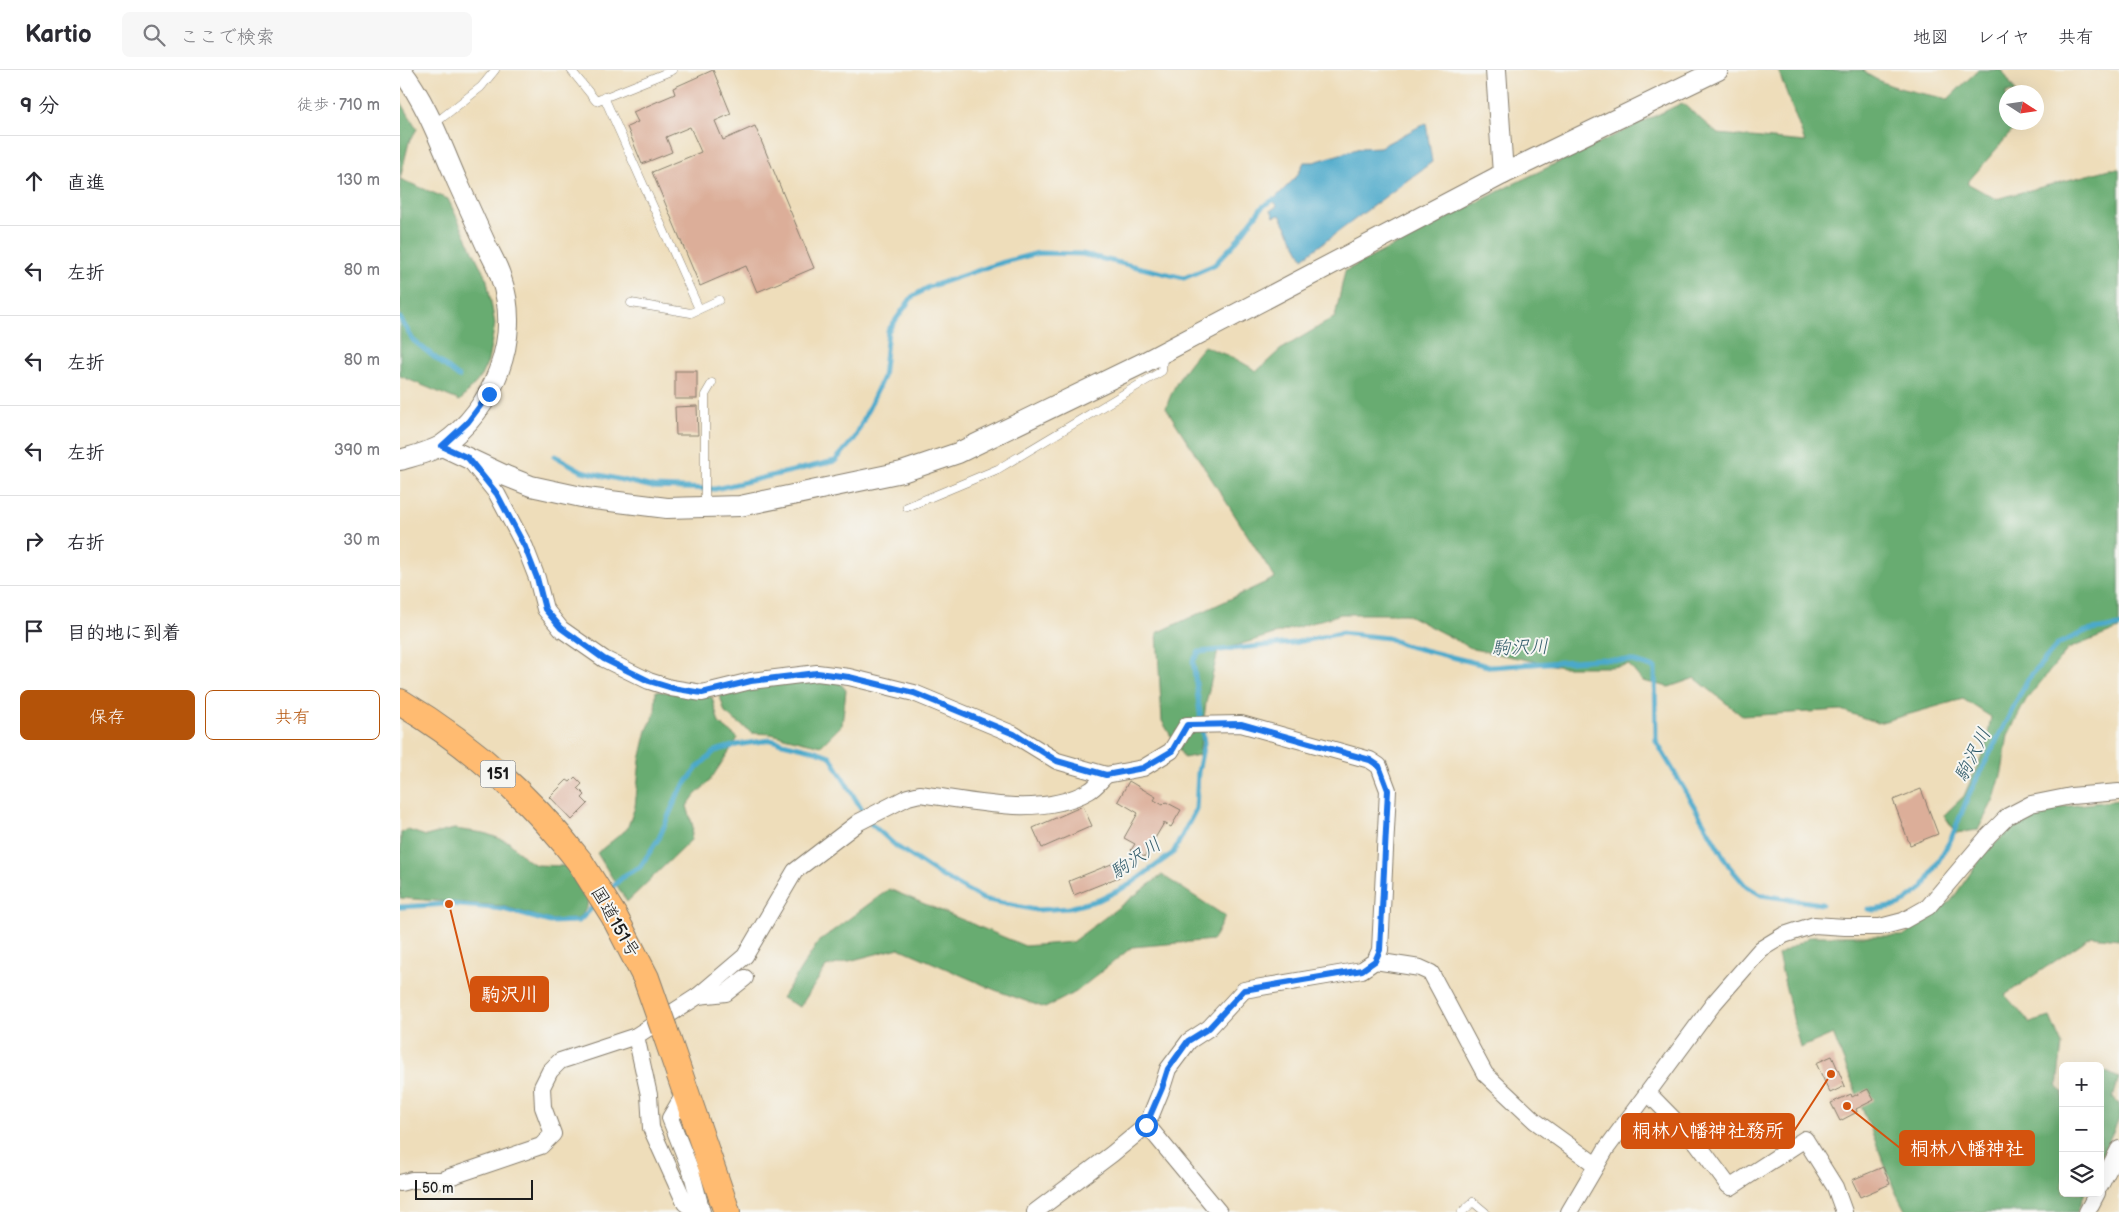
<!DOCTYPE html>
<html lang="ja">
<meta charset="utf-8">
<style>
:root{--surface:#fff;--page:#f7f7f7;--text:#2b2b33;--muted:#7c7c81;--line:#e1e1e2;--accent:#b45309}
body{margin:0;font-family:"Balsamiq Sans","Klee One",sans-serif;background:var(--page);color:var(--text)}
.controls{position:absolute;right:15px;bottom:15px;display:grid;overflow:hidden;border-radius:8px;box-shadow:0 5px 20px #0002}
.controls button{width:45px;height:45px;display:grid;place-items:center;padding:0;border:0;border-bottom:1px solid var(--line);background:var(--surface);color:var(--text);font:25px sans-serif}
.compass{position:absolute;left:1599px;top:15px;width:45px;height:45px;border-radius:50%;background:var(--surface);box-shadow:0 5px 20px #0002;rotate:102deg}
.scale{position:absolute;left:15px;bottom:12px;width:118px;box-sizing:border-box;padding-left:5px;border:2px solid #1c1c1c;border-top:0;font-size:14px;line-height:18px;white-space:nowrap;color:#1c1c1c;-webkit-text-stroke:4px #f6f6f2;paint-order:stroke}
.stop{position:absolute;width:15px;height:15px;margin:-11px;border:4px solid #1a73e8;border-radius:50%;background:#fff}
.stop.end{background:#1a73e8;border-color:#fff;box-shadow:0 1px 5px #0008}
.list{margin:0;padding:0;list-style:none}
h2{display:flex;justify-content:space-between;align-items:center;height:65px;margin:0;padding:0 20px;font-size:21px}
h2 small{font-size:16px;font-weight:400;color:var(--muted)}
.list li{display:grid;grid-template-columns:32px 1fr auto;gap:15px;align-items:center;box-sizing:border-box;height:90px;padding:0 20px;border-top:1px solid var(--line)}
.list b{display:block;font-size:19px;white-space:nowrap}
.list em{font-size:16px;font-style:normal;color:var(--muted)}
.actions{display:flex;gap:10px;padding:15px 20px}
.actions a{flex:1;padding:11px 0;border:1px solid var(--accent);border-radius:8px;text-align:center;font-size:18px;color:var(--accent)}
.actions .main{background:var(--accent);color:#fff}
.icon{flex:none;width:28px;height:28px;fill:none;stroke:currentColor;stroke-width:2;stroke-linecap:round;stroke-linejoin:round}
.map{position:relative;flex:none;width:1719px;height:1142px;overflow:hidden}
header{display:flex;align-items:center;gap:30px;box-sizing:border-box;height:70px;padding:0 25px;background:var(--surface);border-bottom:1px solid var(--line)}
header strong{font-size:24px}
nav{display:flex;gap:28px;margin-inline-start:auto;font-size:18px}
.search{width:350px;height:45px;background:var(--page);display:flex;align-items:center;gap:12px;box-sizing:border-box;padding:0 18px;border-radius:8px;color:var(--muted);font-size:19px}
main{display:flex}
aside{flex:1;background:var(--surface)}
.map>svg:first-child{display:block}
.forest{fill:#67ac71;stroke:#426446}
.water{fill:#4ba9ca;stroke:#346273}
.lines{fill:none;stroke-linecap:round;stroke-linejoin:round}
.stream{stroke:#4ba9ca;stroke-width:5}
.building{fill:#dcae99}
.service-casing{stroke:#857c6b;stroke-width:9}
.minor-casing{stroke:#857c6b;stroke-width:18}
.tertiary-casing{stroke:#857c6b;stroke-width:22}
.trunk-casing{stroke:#857c6b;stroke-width:28}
.service{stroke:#fff;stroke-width:8}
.minor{stroke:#fff;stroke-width:16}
.tertiary{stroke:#fff;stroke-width:20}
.trunk{stroke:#ffbb71;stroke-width:26}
.trunk-bridge-casing{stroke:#857c6b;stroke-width:28;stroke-linecap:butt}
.trunk-bridge{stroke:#ffbb71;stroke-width:26}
.route{stroke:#1a73e8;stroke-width:6}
.labels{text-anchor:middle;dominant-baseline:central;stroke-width:4;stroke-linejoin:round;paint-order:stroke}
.shield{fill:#f6f6f2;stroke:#5d5d5c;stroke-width:1}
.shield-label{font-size:16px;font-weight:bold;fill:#1c1c1c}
.street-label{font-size:18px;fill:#1c1c1c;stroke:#f6f6f2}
.water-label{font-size:19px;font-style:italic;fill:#315b6a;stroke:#f6f6f2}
.leader{fill:none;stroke:#d4530e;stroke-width:2}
.callout-dot{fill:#d4530e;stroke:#f6f6f2;stroke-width:2}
.callout{fill:#d4530e;stroke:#d4530e;stroke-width:2}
.callout-label{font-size:19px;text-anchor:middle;font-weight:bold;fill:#fff}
</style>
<header>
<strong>Kartio</strong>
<div class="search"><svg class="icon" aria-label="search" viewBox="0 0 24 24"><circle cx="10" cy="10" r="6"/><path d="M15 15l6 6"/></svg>ここで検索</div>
<nav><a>地図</a><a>レイヤ</a><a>共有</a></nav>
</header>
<main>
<aside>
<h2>9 分<small>徒歩 · 710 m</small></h2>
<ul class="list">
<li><svg class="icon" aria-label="ahead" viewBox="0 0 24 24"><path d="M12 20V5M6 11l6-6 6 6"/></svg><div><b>直進</b></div><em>130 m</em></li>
<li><svg class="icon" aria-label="left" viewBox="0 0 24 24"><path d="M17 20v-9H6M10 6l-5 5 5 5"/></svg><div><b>左折</b></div><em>80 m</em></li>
<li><svg class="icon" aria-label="left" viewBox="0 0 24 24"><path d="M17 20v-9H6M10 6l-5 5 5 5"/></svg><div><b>左折</b></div><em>80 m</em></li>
<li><svg class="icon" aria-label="left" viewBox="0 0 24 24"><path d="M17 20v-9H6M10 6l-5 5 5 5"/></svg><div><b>左折</b></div><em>390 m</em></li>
<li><svg class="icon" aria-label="right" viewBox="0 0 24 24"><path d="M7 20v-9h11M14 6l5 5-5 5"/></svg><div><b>右折</b></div><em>30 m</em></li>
<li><svg class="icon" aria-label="arrive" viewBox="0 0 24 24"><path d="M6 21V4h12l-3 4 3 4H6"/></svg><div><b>目的地に到着</b></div></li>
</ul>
<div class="actions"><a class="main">保存</a><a>共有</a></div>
</aside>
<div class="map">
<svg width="1719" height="1142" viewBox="0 0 1719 1142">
<rect width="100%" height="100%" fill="#f6f6f2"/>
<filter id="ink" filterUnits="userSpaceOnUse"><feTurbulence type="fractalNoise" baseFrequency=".02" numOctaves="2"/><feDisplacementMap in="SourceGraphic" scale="10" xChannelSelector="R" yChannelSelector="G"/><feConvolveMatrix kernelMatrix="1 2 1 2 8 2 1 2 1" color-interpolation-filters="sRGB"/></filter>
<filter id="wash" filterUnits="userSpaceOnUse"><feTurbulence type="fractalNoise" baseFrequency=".0096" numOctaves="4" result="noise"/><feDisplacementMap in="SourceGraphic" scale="20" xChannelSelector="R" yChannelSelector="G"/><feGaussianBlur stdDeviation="1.12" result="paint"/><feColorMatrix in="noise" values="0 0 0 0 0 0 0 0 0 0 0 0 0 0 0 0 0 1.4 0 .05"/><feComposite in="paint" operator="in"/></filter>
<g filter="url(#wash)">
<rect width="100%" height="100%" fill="#eeddba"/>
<g class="forest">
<path d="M1378 0H1463C1481 18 1523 23 1548 29L1578 0H1602L1616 22H1606V52L1619 53 1567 113 1596 129 1710 99H1719V559L1668 579 1626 630 1608 665 1602 702 1594 729 1578 760 1556 763 1544 745 1564 726 1586 676 1591 647 1563 629 1478 653 1441 640 1342 646 1295 608 1269 617 1242 611 1229 595 1210 597H1162L1073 579 1006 544H941L818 581 806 633 799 685 784 688 762 651 757 563 875 508 766 338C774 313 786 296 804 276L834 288 857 301 880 280 935 247 945 201 1107 117 1282 33 1318 64 1405 72Z"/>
<polygon points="0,30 17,59 9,72 0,109 48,129 87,210 95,254 88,291 80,308 60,331 0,306"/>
<polygon points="391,608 438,611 446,620 442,655 421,676 371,664 352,663 325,643 320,626"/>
<polygon points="256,621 312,627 319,653 338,668 309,712 295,725 287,736 293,757 291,770 227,832 197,783 227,759 235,737 240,690 247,660 255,643"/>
<polygon points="1719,730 1719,869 1692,866 1605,925 1630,953 1650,947 1662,975 1657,1017 1663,1022 1663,1123 1685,1123 1677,1142 1506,1142 1495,1121 1433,964 1400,978 1378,885 1411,866 1503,866 1551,831 1583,785 1629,741"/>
<polygon points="54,759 84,763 109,772 127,790 136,795 167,796 188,829 187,837 178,849 150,850 102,836 0,828 1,763 8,760 26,766"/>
<polygon points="762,805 825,846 813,870 732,877 676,922 645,938 595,920 499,878 426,897 400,937 382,928 419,871 489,819 625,876 672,872"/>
<polygon points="1700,999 1719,1008 1713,1028 1719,1034 1719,1049 1700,1089"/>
</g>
<polygon class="water" points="1026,53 1032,92 903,188 880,145 874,147 871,140 877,136 873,130 897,106 904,92 914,92 960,78 980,77"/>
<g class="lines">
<g class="stream">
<polyline points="0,248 13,270 59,307"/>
<polyline points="155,386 182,401 253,417 315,419 435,391 455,368 483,307 488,261 512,227 529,217 597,194 638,183 682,184 784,208 814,195 834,174 862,137 873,130"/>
<polyline points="208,821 225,805 240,797 259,768 278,724 297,698 315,681 336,675 370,670 416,681 430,686 469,752 496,776 538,804 583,829 636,840 669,838 699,830 729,815 773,783 796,739 798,702 804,673 793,591 799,582 893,573 941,563 988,568 1004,575 1092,597 1200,589 1232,591 1255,598 1256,671 1329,796 1345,815 1361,825 1422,834"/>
<polyline points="0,837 49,834 103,839 150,852 179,851 197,833"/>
<polyline points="1468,839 1474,840 1500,835 1523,818 1551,769 1570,722 1628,609 1658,574 1686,561 1719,556"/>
</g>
</g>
<g id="blocks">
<g class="building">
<polygon points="313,0 331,44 315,51 323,70 355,56 414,198 357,222 346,196 300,216 252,102 301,82 290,57 266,67 272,82 242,94 227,57 238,52 233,42 275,24 273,18"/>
<rect x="275" y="301" width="22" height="28"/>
<polygon points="297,336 298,365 276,365 275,337"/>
<polygon points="175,707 182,714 178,718 185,725 182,728 188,734 172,750 150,727 167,710 170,712"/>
<polygon points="729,711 756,727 754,730 763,735 766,732 781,740 771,757 764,753 744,787 731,780 735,774 724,768 738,743 718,731"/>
<polygon points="1521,719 1538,764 1510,775 1493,730"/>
<polygon points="683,736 692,756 642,778 633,758"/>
<polygon points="714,793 719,807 674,825 669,811"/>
<polygon points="1432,986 1445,1016 1430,1023 1416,993"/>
<polygon points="1468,1019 1474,1030 1456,1039 1457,1042 1440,1051 1431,1033 1451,1024 1452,1027"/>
<polygon points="1483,1097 1490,1114 1460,1127 1452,1110"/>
</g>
</g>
</g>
<g filter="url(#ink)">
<use href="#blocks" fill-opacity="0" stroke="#857c6b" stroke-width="1"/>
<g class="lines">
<defs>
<g id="service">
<polyline points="171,0 196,31 273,0"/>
<polyline points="204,27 299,239"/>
<polyline points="34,54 81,17 95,0"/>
<polyline points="231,233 291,243 319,230"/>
<polyline points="305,436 305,325 312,313"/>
<polyline points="507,437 598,399 762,301 763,286"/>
<polyline points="1062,1142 1073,1132 1085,1142"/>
</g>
<g id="minor">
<polyline points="69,389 97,424 125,477 137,508 145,539 161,559 204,589 249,611 271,618 302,623 351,611 417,603 449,607 514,623 613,664 657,691 706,705 743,698 771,681 787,655 841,654 970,690 979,696 988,720 980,880 975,891 962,900 844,920 809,958 789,971 768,999 762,1018 747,1055 819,1142"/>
<polyline points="975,891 1020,898 1031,903 1085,1004 1135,1051 1196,1095"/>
<polyline points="298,926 326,923 345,908"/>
<polyline points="236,966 249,1025 251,1058 285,1133 297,1142"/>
<polyline points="286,1021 270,1048 292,1104 302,1142"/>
<polyline points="1248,1023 1297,1073 1328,1115 1331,1117 1405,1069 1435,1117 1444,1142"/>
<path d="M0 1113 12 1110H41L141 1076 153 1064 143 1037 142 1017 150 1001 160 991 236 966 298 926 345 886 395 801 459 752 508 727 520 724C573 731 640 749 689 721 695 718 701 710 706 705"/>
<polyline points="1700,1116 1719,1079"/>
<polyline points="635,1142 712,1084 747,1055"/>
<polyline points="1169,1142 1206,1079 1314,933 1361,879 1384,865 1414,855 1445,857 1480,857 1503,851 1528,837 1589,765 1608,746 1631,734 1671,726 1719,722"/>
<polyline points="1687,1142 1697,1123"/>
</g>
<g id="tertiary">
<polyline points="1096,0 1103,104"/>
<polyline points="42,376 106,406 131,416 186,428 267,438 340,436 502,402 558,383 745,292 1103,104 1318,0"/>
<path d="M0 390C13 386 31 382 42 375 94 339 122 268 101 208 98 197 92 187 87 177 77 155 67 133 57 111 41 74 26 32 1 0"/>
</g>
<g id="trunk">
<path d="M0 632C70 674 131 728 180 792"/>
<polyline points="264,959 327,1142"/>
</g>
</defs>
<use href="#service" class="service-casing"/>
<use href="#minor" class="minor-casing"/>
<use href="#tertiary" class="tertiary-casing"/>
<use href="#trunk" class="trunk-casing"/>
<use href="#service" class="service"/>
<use href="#minor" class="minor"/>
<use href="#tertiary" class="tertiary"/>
<use href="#trunk" class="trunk"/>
<defs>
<polyline id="trunk-bridge" points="180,792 214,846 246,908 264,959"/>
</defs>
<use href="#trunk-bridge" class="trunk-bridge-casing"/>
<use href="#trunk-bridge" class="trunk-bridge"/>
</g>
</g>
<g class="lines" filter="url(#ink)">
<polyline class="route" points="89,324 68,352 42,376 68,388 97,424 125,477 137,508 145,539 161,558 204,589 249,611 272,618 302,623 351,611 417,603 449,607 514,623 614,664 657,691 706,705 743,698 772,681 787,655 841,654 970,690 979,696 988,720 980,880 975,891 962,900 844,920 809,958 788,971 768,999 762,1018 746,1055"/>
</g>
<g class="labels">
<rect class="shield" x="80.5" y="690.5" width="35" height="27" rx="4"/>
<g class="shield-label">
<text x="98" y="704">151</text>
</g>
<g class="street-label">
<text transform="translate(215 852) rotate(60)">国道151号</text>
</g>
<g class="water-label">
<text transform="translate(1120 578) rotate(-2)">駒沢川</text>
<text transform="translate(1573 685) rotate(-63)">駒沢川</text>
<text transform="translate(736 789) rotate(-35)">駒沢川</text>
</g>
</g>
<path class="leader" d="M49 834L71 924M1431 1004L1394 1061M1447 1036L1500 1078"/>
<g class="callout-dot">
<circle cx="49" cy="834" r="5"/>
<circle cx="1431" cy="1004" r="5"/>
<circle cx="1447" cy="1036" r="5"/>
</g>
<g class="callout">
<rect x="71" y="907" width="77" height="34" rx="5"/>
<rect x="1222" y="1044" width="172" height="34" rx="5"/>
<rect x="1500" y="1061" width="134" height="34" rx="5"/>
</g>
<g class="callout-label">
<text x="110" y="931">駒沢川</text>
<text x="1308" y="1067">桐林八幡神社務所</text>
<text x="1567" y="1085">桐林八幡神社</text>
</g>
</svg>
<div class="controls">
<button>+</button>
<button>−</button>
<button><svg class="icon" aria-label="layers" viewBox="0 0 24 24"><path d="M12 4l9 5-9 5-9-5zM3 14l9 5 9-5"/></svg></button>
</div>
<svg class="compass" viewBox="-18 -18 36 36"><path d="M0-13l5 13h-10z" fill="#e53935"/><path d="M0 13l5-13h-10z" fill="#7c7c81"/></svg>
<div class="scale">50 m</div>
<div class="stop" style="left:746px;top:1055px"></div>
<div class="stop end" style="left:89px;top:324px"></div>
</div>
</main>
